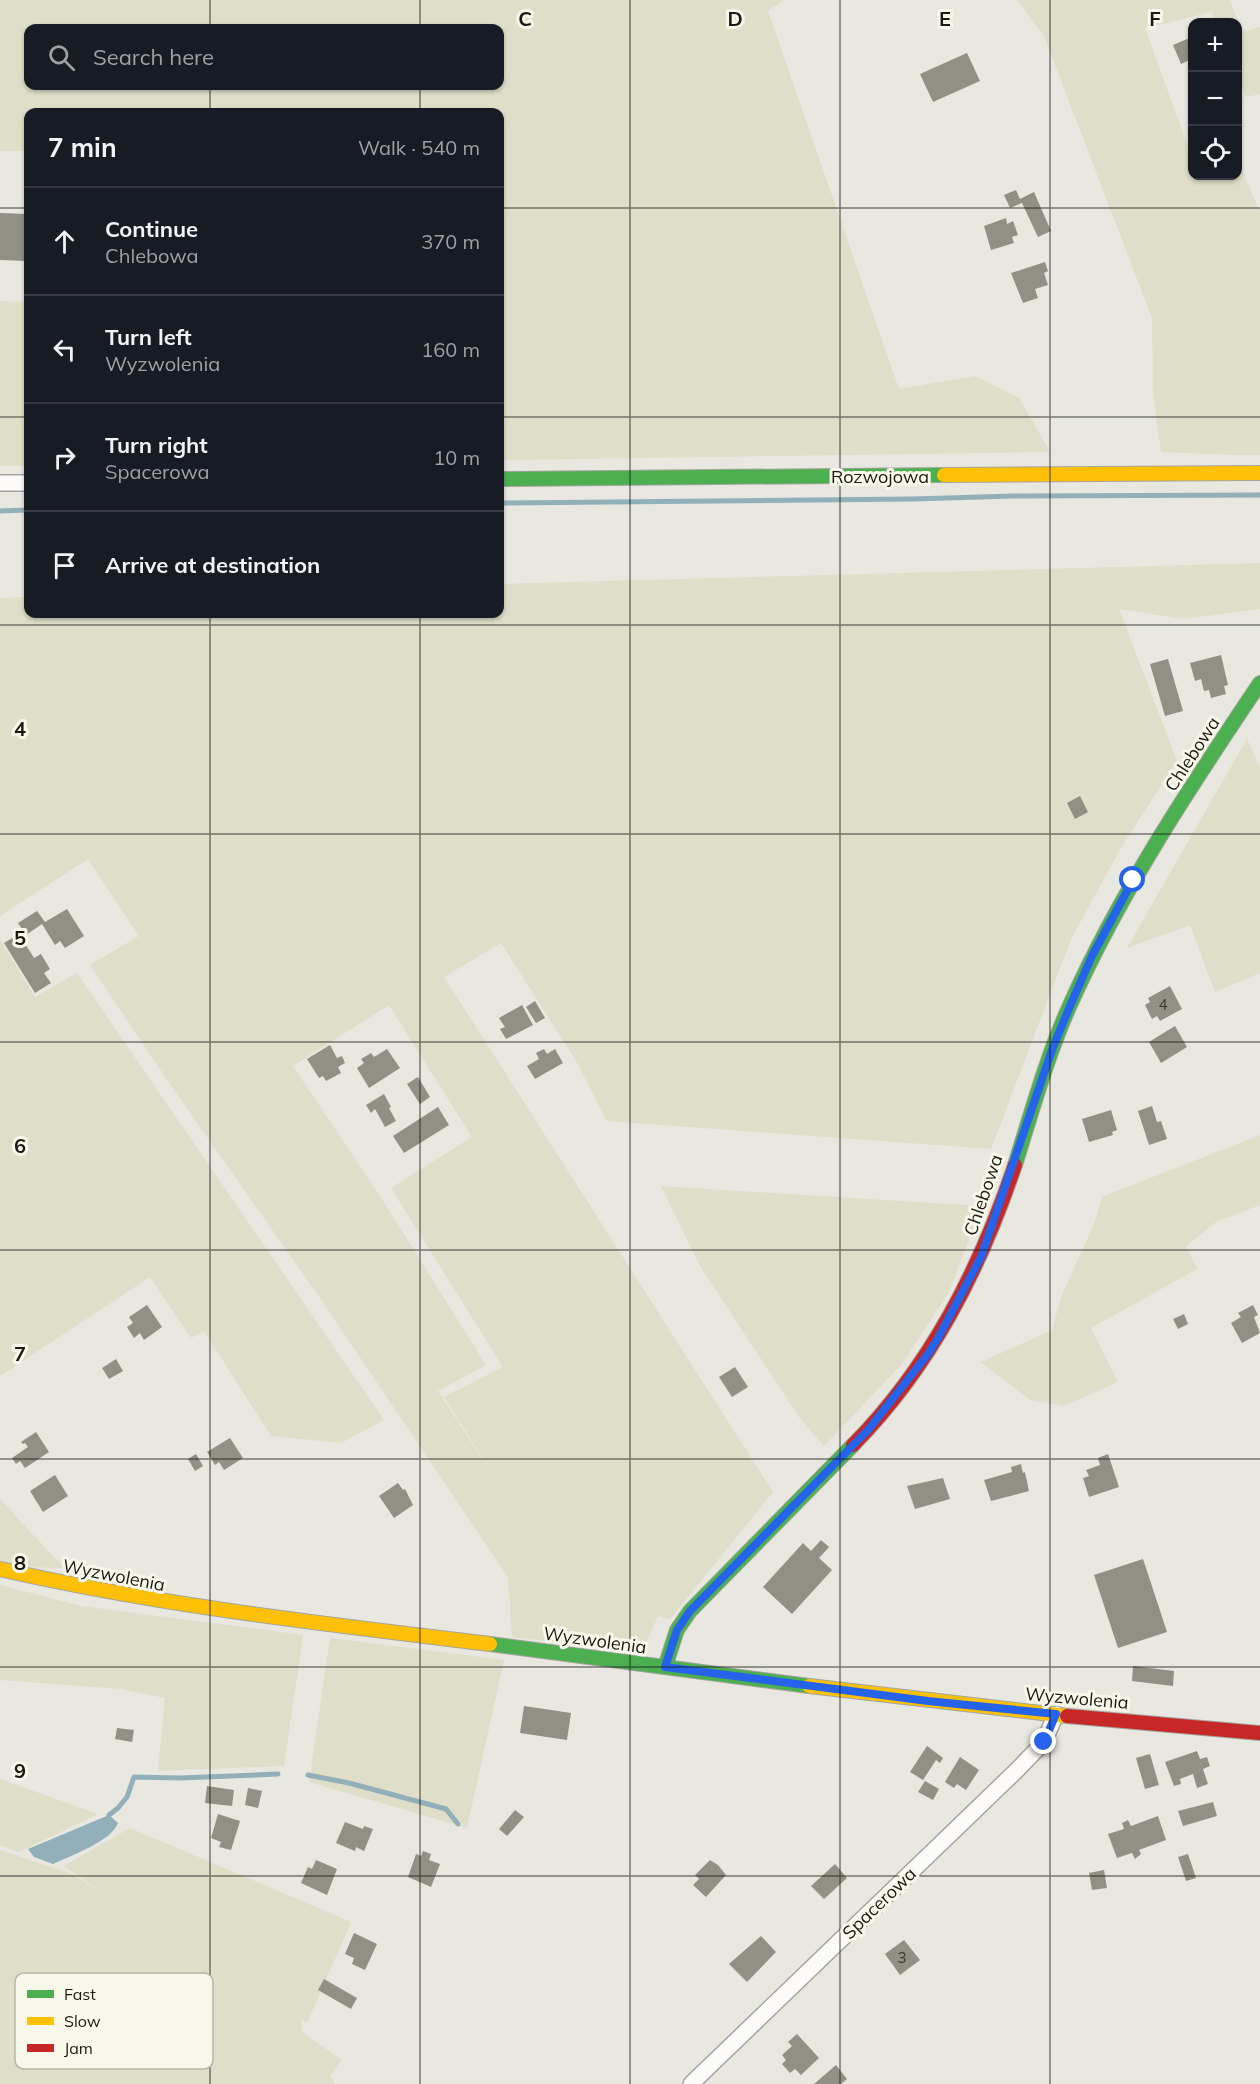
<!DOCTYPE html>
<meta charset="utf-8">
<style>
:root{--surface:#171b24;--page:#242831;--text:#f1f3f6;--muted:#9ea1a6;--line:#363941}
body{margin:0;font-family:Mulish,sans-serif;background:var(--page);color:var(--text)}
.controls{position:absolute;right:18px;top:18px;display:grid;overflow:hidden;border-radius:12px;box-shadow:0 2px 4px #0004}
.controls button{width:54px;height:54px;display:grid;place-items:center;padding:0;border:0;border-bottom:2px solid var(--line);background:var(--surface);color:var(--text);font:30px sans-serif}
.stop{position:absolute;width:18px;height:18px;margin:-14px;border:4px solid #2563eb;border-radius:50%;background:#fff}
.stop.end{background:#2563eb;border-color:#fff;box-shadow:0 2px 6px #0008}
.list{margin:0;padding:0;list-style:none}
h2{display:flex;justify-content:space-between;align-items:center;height:78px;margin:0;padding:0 24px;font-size:26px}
h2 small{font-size:20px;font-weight:400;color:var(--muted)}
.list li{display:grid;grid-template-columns:39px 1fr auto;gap:18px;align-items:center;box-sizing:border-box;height:108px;padding:0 24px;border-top:2px solid var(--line)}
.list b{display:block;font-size:22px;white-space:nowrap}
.list p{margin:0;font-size:20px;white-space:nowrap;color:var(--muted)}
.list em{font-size:20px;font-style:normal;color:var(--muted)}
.icon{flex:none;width:33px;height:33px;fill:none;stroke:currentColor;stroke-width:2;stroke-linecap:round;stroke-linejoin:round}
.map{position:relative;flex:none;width:1260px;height:2084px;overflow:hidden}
.search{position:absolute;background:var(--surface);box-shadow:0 2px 4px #0004;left:24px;top:24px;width:480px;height:66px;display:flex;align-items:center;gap:15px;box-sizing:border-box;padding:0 21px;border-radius:12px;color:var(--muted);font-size:22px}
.panel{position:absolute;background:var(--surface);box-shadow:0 2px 4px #0004;left:24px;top:108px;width:480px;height:510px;border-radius:12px}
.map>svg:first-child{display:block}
.green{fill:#dfdec8;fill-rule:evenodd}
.water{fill:#92b0ba}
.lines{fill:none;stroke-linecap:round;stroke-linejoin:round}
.stream{stroke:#92b0ba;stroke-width:5}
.building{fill:#919085}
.street-casing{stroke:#a4a49f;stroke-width:18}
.fast-casing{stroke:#a4a49f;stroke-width:16}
.slow-casing{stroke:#a4a49f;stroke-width:16}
.jam-casing{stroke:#a4a49f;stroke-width:16}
.street{stroke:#fcfbfa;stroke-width:15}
.fast{stroke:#4caf50;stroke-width:14}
.slow{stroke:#ffc107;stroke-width:14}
.jam{stroke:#c62828;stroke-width:14}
.route{stroke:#2563eb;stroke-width:8}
.grid{fill:none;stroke:#1a1a15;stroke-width:1.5;stroke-opacity:0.55}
.labels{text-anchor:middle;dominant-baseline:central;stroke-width:6;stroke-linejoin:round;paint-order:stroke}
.number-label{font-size:15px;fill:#383831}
.street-label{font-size:18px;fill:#1a1a15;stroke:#f8f8ea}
.key{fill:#f8f8ea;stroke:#b5b5aa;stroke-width:1.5}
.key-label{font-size:16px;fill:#1a1a15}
.grid-label{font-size:20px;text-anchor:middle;font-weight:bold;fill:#1a1a15;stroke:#f8f8ea;stroke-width:6;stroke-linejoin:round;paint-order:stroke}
</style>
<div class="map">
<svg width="1260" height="2084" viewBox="0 0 1260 2084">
<rect width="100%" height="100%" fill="#e8e7e0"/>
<g class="green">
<path d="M0 0H784L768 11 899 389 975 376 1019 398 1050 452 500 460V112H28V151H0ZM28 28H500V86H28Z"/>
<polygon points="1017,0 1230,0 1242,32 1260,27 1260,94 1246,97 1238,75 1238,22 1216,22 1212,12 1145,28 1188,147 1192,147 1192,176 1238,176 1238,161 1260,212 1260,455 1236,455 1161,452 1153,393 1152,318 1044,36"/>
<polygon points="0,301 28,302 28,466 0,466"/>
<path d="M1260 563V609L1183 619 1119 609 1177 761 1122 846 1071 939 991 1149 607 1121 575 1059 501 943 444 977 773 1492 670 1619 658 1616 642 1652 512 1637 508 1577 322 1301 172 1087 90 965 139 936 88 859 0 916V598L28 597V614H500V584ZM389 1005 472 1137 391 1188 503 1367 444 1397 508 1498 438 1391 486 1365 380 1196 293 1066Z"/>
<polygon points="1247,739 1260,767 1260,973 1215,992 1190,925 1127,948"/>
<polygon points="0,940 35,997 77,973 384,1420 341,1443 271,1436 204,1331 191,1338 150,1277 0,1376"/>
<polygon points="1260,1135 1260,1205 1216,1222 1186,1246 1197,1269 1091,1328 1118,1382 1064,1406 1030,1400 981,1362 1052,1330 1062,1295 1094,1224 1102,1197"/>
<polygon points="661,1186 982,1206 949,1292 902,1364 824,1446 817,1438 807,1448 817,1438 799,1417 700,1266"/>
<polygon points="0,1499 64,1568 21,1567 0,1562"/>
<polygon points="0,1585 81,1606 303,1635 284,1766 158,1771 165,1698 121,1689 0,1680"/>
<polygon points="330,1638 504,1660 467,1828 309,1782"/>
<polygon points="0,1779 98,1814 19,1852 0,1845"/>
<polygon points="130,1828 351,1922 307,2023 301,2020 302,2032 342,2060 330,2076 335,2084 0,2084 0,1850 72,1874 103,1893 64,1866"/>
</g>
<path class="water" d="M109 1815 118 1823C112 1841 70 1856 53 1864L34 1857 28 1849Z"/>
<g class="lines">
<g class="stream">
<polyline points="500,503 913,499 1013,496 1260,495"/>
<polyline points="0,511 28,510"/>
<polyline points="308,1775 349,1783 446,1809 458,1824"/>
<polyline points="109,1815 118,1808 127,1797 134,1777 180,1778 278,1774"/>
</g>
</g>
<g class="building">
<polygon points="1192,37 1192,59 1181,64 1173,45"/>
<polygon points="967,53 980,81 933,102 920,74"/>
<polygon points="1016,190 1020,199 1034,192 1051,231 1038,237 1022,203 1010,208 1004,195"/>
<polygon points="0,213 28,214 28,261 0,260"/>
<polygon points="1006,218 1007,224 1013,221 1018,235 1012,237 1014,243 991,250 984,226"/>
<polygon points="1045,262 1048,271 1044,273 1048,285 1035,289 1038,298 1023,303 1011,273"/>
<polygon points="1221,655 1228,685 1224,686 1226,694 1211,698 1209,690 1204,691 1201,679 1195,681 1190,663"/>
<polygon points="1168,659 1183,711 1165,716 1150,664"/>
<polygon points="1080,796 1088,812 1075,819 1067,803"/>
<polygon points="67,909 84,936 65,948 60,941 55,945 42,924 26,935 18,923 37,911 45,922"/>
<polygon points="19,934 34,958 41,954 50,969 44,973 51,983 35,993 4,943"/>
<polygon points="1170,986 1182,1009 1160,1021 1157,1016 1152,1019 1145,1005 1150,1002 1148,998"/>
<polygon points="535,1001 545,1018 536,1023 526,1007"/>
<polygon points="522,1005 533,1025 506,1039 500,1029 505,1027 499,1018"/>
<polygon points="1175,1026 1187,1047 1161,1063 1149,1042"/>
<polygon points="330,1045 337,1058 342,1056 345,1063 338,1067 341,1073 326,1081 323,1076 319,1078 307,1059"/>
<polygon points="387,1049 400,1068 369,1088 357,1068 364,1063 361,1059 371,1053 374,1057"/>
<polygon points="544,1049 547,1054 555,1049 563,1063 535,1079 527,1066 539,1059 536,1053"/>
<polygon points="418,1077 430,1097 420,1104 407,1084"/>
<polygon points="384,1094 391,1107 389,1108 396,1121 385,1127 375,1109 371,1113 366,1105"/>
<polygon points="1152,1106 1157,1122 1161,1121 1167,1139 1149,1145 1138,1111"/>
<polygon points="438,1107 449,1125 404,1153 393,1136"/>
<polygon points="1111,1110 1117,1130 1112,1132 1113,1135 1089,1142 1082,1119"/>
<polygon points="147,1305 162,1327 144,1340 140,1333 134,1338 127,1327 133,1323 129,1317"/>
<polygon points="1253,1305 1258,1315 1254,1317 1260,1333 1242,1343 1231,1323 1241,1317 1238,1313"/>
<polygon points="1184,1314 1188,1324 1178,1329 1173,1319"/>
<polygon points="116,1359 123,1371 109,1379 102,1368"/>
<polygon points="735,1367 748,1387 732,1397 719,1377"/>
<polygon points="36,1432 49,1452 25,1468 20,1461 16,1464 12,1458 28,1447 25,1443 23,1444 21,1442"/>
<polygon points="230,1438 243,1458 224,1470 219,1462 215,1465 207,1452"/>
<polygon points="196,1454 203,1466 195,1471 188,1459"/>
<polygon points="1108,1454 1119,1487 1089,1497 1083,1478 1089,1476 1086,1470 1100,1465 1098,1458"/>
<polygon points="1021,1464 1023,1473 1025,1472 1029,1491 991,1501 984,1480 1012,1472 1011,1467"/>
<polygon points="55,1475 68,1496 43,1512 30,1491"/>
<polygon points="943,1478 950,1499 915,1509 907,1486"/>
<polygon points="398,1483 403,1490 405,1489 413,1505 394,1518 379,1496"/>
<polygon points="821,1540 829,1547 819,1558 832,1570 792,1614 763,1587 803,1543 811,1551"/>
<polygon points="1143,1559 1167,1632 1118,1648 1094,1575"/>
<polygon points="1133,1666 1174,1671 1173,1686 1132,1681"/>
<polygon points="524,1706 571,1713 567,1740 520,1733"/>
<polygon points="117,1728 134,1730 132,1742 115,1739"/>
<polygon points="927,1746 943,1758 940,1763 936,1760 923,1780 910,1772"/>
<polygon points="1197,1751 1200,1759 1207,1757 1210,1766 1203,1769 1208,1784 1197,1788 1193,1774 1180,1779 1181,1784 1174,1786 1165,1762"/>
<polygon points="1150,1754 1159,1785 1145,1789 1136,1758"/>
<polygon points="960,1757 979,1770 966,1790 957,1784 954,1788 945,1782"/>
<polygon points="925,1781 939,1789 933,1800 918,1792"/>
<polygon points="207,1786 234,1790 232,1806 205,1803"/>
<polygon points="248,1788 262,1791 258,1808 245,1805"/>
<polygon points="1213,1802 1217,1816 1183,1826 1178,1811"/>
<polygon points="515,1810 524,1817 507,1836 499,1829"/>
<polygon points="218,1814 240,1821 231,1850 219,1847 221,1842 211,1838"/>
<polygon points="1158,1816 1166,1840 1139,1850 1141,1854 1135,1859 1132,1853 1117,1858 1108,1834 1124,1829 1122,1823 1128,1820 1131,1826"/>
<polygon points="345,1822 363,1829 364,1826 373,1829 364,1851 356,1847 355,1851 336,1843"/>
<polygon points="423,1851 431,1854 429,1860 440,1864 431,1887 408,1877 416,1854 421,1856"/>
<polygon points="1188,1854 1196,1878 1186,1881 1178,1857"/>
<polygon points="316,1860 337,1869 327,1895 301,1883 308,1867 312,1869"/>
<polygon points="710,1860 718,1865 726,1875 706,1897 693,1885 699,1879 695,1875"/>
<polygon points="835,1864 847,1878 824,1899 811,1886"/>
<polygon points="1104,1870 1107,1888 1092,1890 1089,1873"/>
<polygon points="354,1933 377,1944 365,1970 352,1964 354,1958 345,1954"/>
<polygon points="761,1936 776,1952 747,1982 729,1964"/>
<polygon points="904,1940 920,1960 900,1975 885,1954"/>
<polygon points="324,1979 357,1998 351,2009 318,1990"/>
<polygon points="797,2034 819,2058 801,2075 795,2069 790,2073 782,2064 786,2060 782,2055 792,2046 788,2042"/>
<polygon points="836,2065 847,2079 841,2084 814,2084"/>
</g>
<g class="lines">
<defs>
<g id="street">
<polyline points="0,483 28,483"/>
<polyline points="691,2084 1016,1771 1044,1742 1056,1714"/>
</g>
<g id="fast">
<polyline points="500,479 944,475"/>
<path d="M1015 1165C1032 1111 1047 1056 1070 1005 1121 891 1190 787 1260 683"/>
<polyline points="490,1644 809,1686"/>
<polyline points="665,1667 677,1630 690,1611 853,1445"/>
</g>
<g id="slow">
<polyline points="944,475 1260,473"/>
<path d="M0 1569C162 1606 325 1624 490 1644"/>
<polyline points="809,1686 1067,1716"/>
</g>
<g id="jam">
<path d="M853 1445C931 1366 980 1269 1015 1165"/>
<polyline points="1067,1716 1260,1733"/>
</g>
</defs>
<use href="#street" class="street-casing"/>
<use href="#fast" class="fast-casing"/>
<use href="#slow" class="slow-casing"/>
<use href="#jam" class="jam-casing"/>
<use href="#street" class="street"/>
<use href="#fast" class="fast"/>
<use href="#slow" class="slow"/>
<use href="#jam" class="jam"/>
</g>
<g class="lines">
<polyline class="route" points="1044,1742 1056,1714 928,1701 665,1667 677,1630 690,1611 868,1430 928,1354 938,1338 981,1257 1053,1047 1070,1006 1092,956 1133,880"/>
</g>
<path class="grid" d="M210 0V28M420 0V28M630 0V2084M840 0V2084M1050 0V2084M210 86V112M420 86V112M0 208H28M500 208H1260M0 417H28M500 417H1260M210 614V2084M420 614V2084M0 625H1260M0 834H1260M0 1042H1260M0 1250H1260M0 1459H1260M0 1667H1260M0 1876H1260"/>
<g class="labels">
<g class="number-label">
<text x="1163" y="1004">4</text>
<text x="902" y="1957">3</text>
</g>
<g class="street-label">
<text x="880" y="476">Rozwojowa</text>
<text transform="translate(1192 754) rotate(-57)">Chlebowa</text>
<text transform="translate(983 1195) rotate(-71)">Chlebowa</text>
<text transform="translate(114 1575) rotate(11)">Wyzwolenia</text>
<text transform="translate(595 1640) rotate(8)">Wyzwolenia</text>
<text transform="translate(1077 1698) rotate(5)">Wyzwolenia</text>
<text transform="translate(879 1903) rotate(-44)">Spacerowa</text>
</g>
</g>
<rect x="15" y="1973" width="198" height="96" rx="9" class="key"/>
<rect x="27" y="1990" width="27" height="8" fill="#4caf50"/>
<rect x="27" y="2017" width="27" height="8" fill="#ffc107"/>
<rect x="27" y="2044" width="27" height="8" fill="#c62828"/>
<g class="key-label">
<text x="64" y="2000">Fast</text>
<text x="64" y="2027">Slow</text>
<text x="64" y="2054">Jam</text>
</g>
<g class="grid-label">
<text x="525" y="26">C</text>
<text x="735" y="26">D</text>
<text x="945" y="26">E</text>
<text x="1155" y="26">F</text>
<text x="20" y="736">4</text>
<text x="20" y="945">5</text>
<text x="20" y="1153">6</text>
<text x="20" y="1361">7</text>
<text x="20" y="1570">8</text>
<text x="20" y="1778">9</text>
</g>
</svg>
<div class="controls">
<button>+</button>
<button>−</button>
<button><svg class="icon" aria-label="locate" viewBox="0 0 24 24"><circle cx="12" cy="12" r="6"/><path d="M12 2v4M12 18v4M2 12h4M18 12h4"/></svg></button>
</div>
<div class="stop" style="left:1133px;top:880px"></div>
<div class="stop end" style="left:1044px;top:1742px"></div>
<div class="search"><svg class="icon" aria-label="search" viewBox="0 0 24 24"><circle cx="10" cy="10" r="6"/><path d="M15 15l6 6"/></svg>Search here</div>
<section class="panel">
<h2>7 min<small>Walk · 540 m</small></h2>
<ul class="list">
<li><svg class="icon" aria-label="ahead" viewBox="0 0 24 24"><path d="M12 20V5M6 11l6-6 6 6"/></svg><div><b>Continue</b><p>Chlebowa</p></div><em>370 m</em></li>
<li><svg class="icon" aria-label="left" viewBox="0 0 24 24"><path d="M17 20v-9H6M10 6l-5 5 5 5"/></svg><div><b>Turn left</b><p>Wyzwolenia</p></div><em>160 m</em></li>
<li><svg class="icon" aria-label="right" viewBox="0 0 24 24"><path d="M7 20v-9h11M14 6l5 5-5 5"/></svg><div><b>Turn right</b><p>Spacerowa</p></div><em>10 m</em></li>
<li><svg class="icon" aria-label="arrive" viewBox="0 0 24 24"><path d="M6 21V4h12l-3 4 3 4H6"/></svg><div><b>Arrive at destination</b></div></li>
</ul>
</section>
</div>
